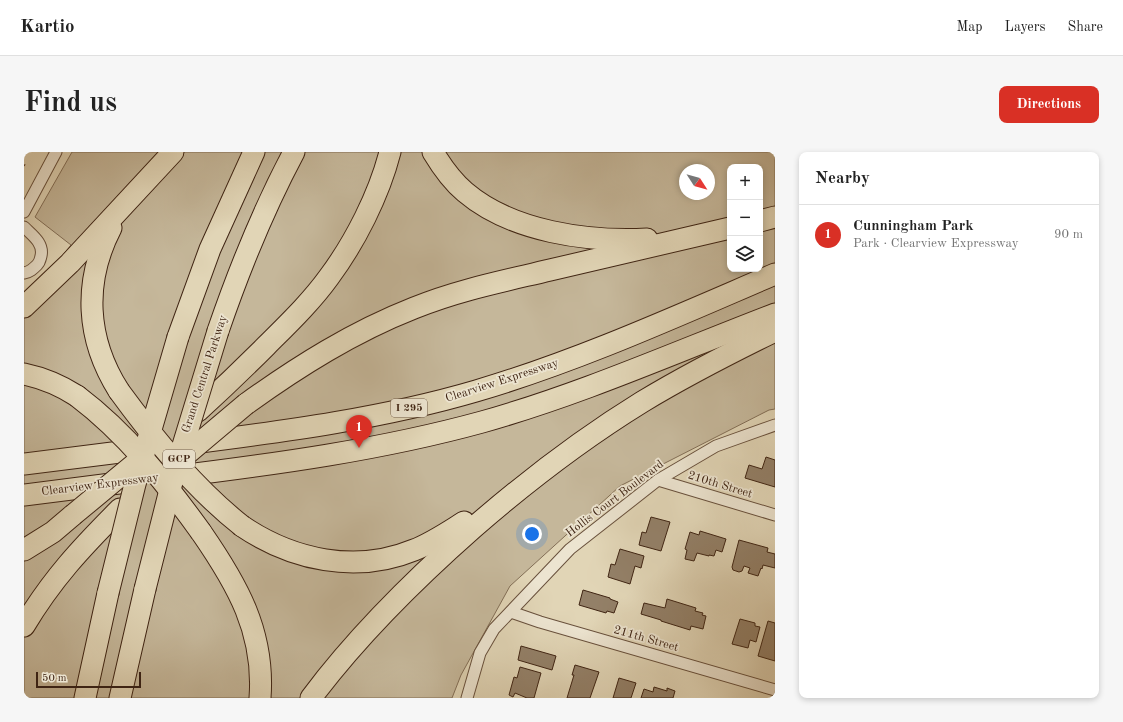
<!DOCTYPE html>
<meta charset="utf-8">
<style>
:root{--surface:#fff;--page:#f6f6f6;--text:#222;--muted:#767676;--line:#e0e0e0;--accent:#d93025}
body{margin:0;font-family:"Old Standard TT",serif;background:var(--page);color:var(--text)}
.controls{position:absolute;right:12px;top:12px;display:grid;overflow:hidden;border-radius:8px;box-shadow:0 2px 6px #0003}
.controls button{width:36px;height:36px;display:grid;place-items:center;padding:0;border:0;border-bottom:1px solid var(--line);background:var(--surface);color:var(--text);font:20px sans-serif}
.compass{position:absolute;left:655px;top:12px;width:36px;height:36px;border-radius:50%;background:var(--surface);box-shadow:0 2px 6px #0003;rotate:126deg}
.scale{position:absolute;left:12px;bottom:10px;width:105px;box-sizing:border-box;padding-left:4px;border:2px solid #3f2413;border-top:0;font-size:11px;line-height:14px;white-space:nowrap;color:#3f2413;-webkit-text-stroke:3px #ece4d0;paint-order:stroke}
.you{position:absolute;left:508px;top:382px;width:14px;height:14px;margin:-10px;border:3px solid #fff;border-radius:50%;background:#1a73e8;box-shadow:0 0 0 6px #1a73e833}
.badge{display:grid;place-items:center;width:26px;height:26px;border-radius:50%;background:var(--accent);color:#fff;font-size:13px;font-weight:700}
.pin{position:absolute;translate:-50% -33px;filter:drop-shadow(0 1px 2px #0008)}
.pin::after{content:'';position:absolute;top:21px;width:14px;height:12px;background:inherit;clip-path:polygon(0 0,100% 0,50% 100%)}
.list{margin:0;padding:0;list-style:none}
h2{display:flex;justify-content:space-between;align-items:center;height:52px;margin:0;padding:0 16px;font-size:17px}
h2 small{font-size:13px;font-weight:400;color:var(--muted)}
.list li{display:grid;grid-template-columns:26px 1fr auto;gap:12px;align-items:center;box-sizing:border-box;height:60px;padding:0 16px;border-top:1px solid var(--line)}
.list b{display:block;font-size:15px;white-space:nowrap}
.list p{margin:0;font-size:13px;white-space:nowrap;color:var(--muted)}
.list em{font-size:13px;font-style:normal;color:var(--muted)}
.icon{flex:none;width:22px;height:22px;fill:none;stroke:currentColor;stroke-width:2;stroke-linecap:round;stroke-linejoin:round}
.map{position:relative;flex:none;width:751px;height:546px;overflow:hidden;border-radius:8px}
header{display:flex;align-items:center;gap:24px;box-sizing:border-box;height:56px;padding:0 20px;background:var(--surface);border-bottom:1px solid var(--line)}
header strong{font-size:19px}
nav{display:flex;gap:22px;margin-inline-start:auto;font-size:14px}
.intro{display:flex;align-items:center;justify-content:space-between;box-sizing:border-box;height:96px;padding:0 24px}
h1{margin:0;font-size:28px}
.button{padding:10px 18px;border-radius:8px;background:var(--accent);color:#fff;font-size:14px;font-weight:700}
main{display:flex;gap:24px;padding:0 24px}
aside{flex:1;background:var(--surface);border-radius:8px;box-shadow:0 2px 6px #0003}
.map>svg:first-child{display:block}
.green{fill:#c5b79a;stroke:#826e56;fill-rule:evenodd}
.building{fill:#938068;stroke:#3f2413}
.lines{fill:none;stroke-linecap:round;stroke-linejoin:round}
.minor-casing{stroke:#68503c;stroke-width:13}
.motorway-casing{stroke:#3f2413;stroke-width:23}
.path{stroke:#3f2413;stroke-width:2.5;stroke-dasharray:1 2;stroke-linecap:butt}
.minor{stroke:#ece4d0;stroke-width:11}
.motorway{stroke:#e1d5b6;stroke-width:21}
.motorway-bridge-casing{stroke:#3f2413;stroke-width:23;stroke-linecap:butt}
.motorway-bridge{stroke:#e1d5b6;stroke-width:21}
.labels{text-anchor:middle;dominant-baseline:central;stroke-width:3.5;stroke-linejoin:round;paint-order:stroke}
.shield{fill:#ece4d0;stroke:#735e4c;stroke-width:1}
.shield-label{font-size:11px;font-weight:bold;fill:#3f2413}
.street-label{font-size:12px;fill:#3f2413;stroke:#ece4d0}
</style>
<header>
<strong>Kartio</strong>
<nav><a>Map</a><a>Layers</a><a>Share</a></nav>
</header>
<div class="intro"><h1>Find us</h1><a class="button">Directions</a></div>
<main>
<div class="map">
<svg width="751" height="546" viewBox="0 0 751 546">
<rect width="100%" height="100%" fill="#e1d5b6"/>
<filter id="stains"><feTurbulence type="fractalNoise" baseFrequency=".005" numOctaves="4"/><feColorMatrix values="0 0 0 0 .2 0 0 0 0 .09 0 0 0 0 .02 0 0 0 .5 -.17"/></filter>
<radialGradient id="worn" r=".72"><stop offset=".6" stop-color="#630" stop-opacity="0"/><stop offset="1" stop-color="#630" stop-opacity=".3"/></radialGradient>
<path class="green" d="M48 0H751V257L745 258 596 334 486 434 437 523 428 546H0V151L47 93 11 65ZM706 15H736V117H706ZM661 18H685V42H661Z"/>
<g class="building">
<polygon points="742,305 751,308 751,335 721,326 725,313 738,317"/>
<polygon points="627,365 646,370 637,399 615,393 618,380 622,381"/>
<polygon points="676,379 702,387 698,400 692,398 690,404 685,403 685,404 673,401 670,409 661,407 663,398 661,397 666,380 675,383"/>
<polygon points="715,388 744,396 743,400 751,402 751,416 739,413 738,417 737,416 734,424 724,421 726,416 720,414 718,419 715,420 709,418 708,415"/>
<polygon points="596,397 620,404 617,416 611,414 606,432 584,425 587,412 591,413"/>
<polygon points="559,438 586,446 586,447 594,450 590,461 583,459 582,461 555,453"/>
<polygon points="643,447 672,456 671,459 679,461 678,463 682,464 679,477 667,474 666,478 637,469 637,468 617,462 620,451 641,456"/>
<polygon points="716,467 731,471 731,474 736,475 732,490 726,488 724,496 708,492"/>
<polygon points="744,469 751,471 751,509 734,504"/>
<polygon points="497,494 532,504 528,518 494,508"/>
<polygon points="551,513 575,520 566,546 543,546 550,523 548,523"/>
<polygon points="496,515 517,521 510,546 503,546 491,541 489,545 485,543 490,525 493,526"/>
<polygon points="595,526 612,531 607,546 589,546"/>
<polygon points="630,535 643,539 643,536 651,539 649,546 617,546 620,537 629,540"/>
</g>
<g class="lines">
<defs>
<g id="minor">
<polyline points="0,60 32,0"/>
<path d="M0 75C8 83 20 91 17 104 16 108 16 110 13 113 9 117 6 120 0 121"/>
<polyline points="634,328 751,363"/>
<polyline points="487,460 516,470 751,538"/>
<polyline points="443,546 456,501 470,477 546,397 634,328 692,294 751,273"/>
</g>
<g id="motorway">
<path d="M409 0C418 15 428 29 441 40 488 80 564 90 623 87"/>
<polyline points="736,69 751,65"/>
<path d="M87 76C59 130 62 187 95 239"/>
<polyline points="0,155 46,111 149,0"/>
<path d="M194 179C215 118 239 58 270 0"/>
<polyline points="154,185 186,97 230,0"/>
<path d="M0 222C19 226 36 233 53 244"/>
<path d="M222 252C275 214 329 180 390 156 434 138 480 129 526 118 586 104 646 90 706 76"/>
<path d="M174 259C197 238 220 216 242 194 264 172 287 150 305 125 331 90 355 43 366 0"/>
<path d="M169 291C263 279 360 266 452 239 554 209 653 164 751 122"/>
<polyline points="0,312 128,296"/>
<path d="M147 325C252 312 356 298 458 270 558 242 654 199 751 162"/>
<polyline points="0,343 95,331"/>
<path d="M218 374C268 408 332 422 390 398 408 391 424 380 440 370"/>
<path d="M177 380C213 432 241 480 236 546"/>
<polyline points="0,398 29,380 49,363"/>
<path d="M0 474C28 427 58 395 96 357"/>
<polyline points="61,546 84,441"/>
<polyline points="96,546 121,437"/>
<path d="M287 546C334 483 390 428 449 376 502 330 558 287 618 250 661 224 706 201 751 179"/>
</g>
</defs>
<use href="#minor" class="minor-casing"/>
<use href="#motorway" class="motorway-casing"/>
<polyline class="path" points="0,13 2,15"/>
<use href="#minor" class="minor"/>
<use href="#motorway" class="motorway"/>
<defs>
<g id="motorway-bridge">
<path d="M95 239C130 287 171 337 218 374"/>
<path d="M53 244C102 281 141 330 177 380"/>
<polyline points="152,311 222,252"/>
<polyline points="49,363 119,305"/>
<polyline points="121,437 149,326 194,179"/>
<polyline points="84,441 111,332 154,185"/>
</g>
</defs>
<use href="#motorway-bridge" class="motorway-bridge-casing"/>
<use href="#motorway-bridge" class="motorway-bridge"/>
</g>
<g class="labels">
<g class="shield">
<rect x="367" y="247" width="36" height="18" rx="3"/>
<rect x="139" y="298" width="32" height="18" rx="3"/>
</g>
<g class="shield-label">
<text x="385" y="256">I 295</text>
<text x="155" y="307">GCP</text>
</g>
<g class="street-label">
<text transform="translate(181 222) rotate(-72)">Grand Central Parkway</text>
<text transform="translate(478 229) rotate(-18)">Clearview Expressway</text>
<text transform="translate(76 333) rotate(-7)">Clearview Expressway</text>
<text transform="translate(696 333) rotate(17)">210th Street</text>
<text transform="translate(591 347) rotate(-37)">Hollis Court Boulevard</text>
<text transform="translate(622 487) rotate(16)">211th Street</text>
</g>
</g>
<rect width="100%" height="100%" filter="url(#stains)"/>
<rect width="100%" height="100%" fill="url(#worn)"/>
</svg>
<div class="controls">
<button>+</button>
<button>−</button>
<button><svg class="icon" aria-label="layers" viewBox="0 0 24 24"><path d="M12 4l9 5-9 5-9-5zM3 14l9 5 9-5"/></svg></button>
</div>
<svg class="compass" viewBox="-18 -18 36 36"><path d="M0-13l5 13h-10z" fill="#e53935"/><path d="M0 13l5-13h-10z" fill="#767676"/></svg>
<div class="scale">50 m</div>
<div class="you"></div>
<div class="pin badge" style="left:335px;top:296px">1</div>
</div>
<aside>
<h2>Nearby<small></small></h2>
<ul class="list">
<li><span class="badge">1</span><div><b>Cunningham Park</b><p>Park · Clearview Expressway</p></div><em>90 m</em></li>
</ul>
</aside>
</main>
